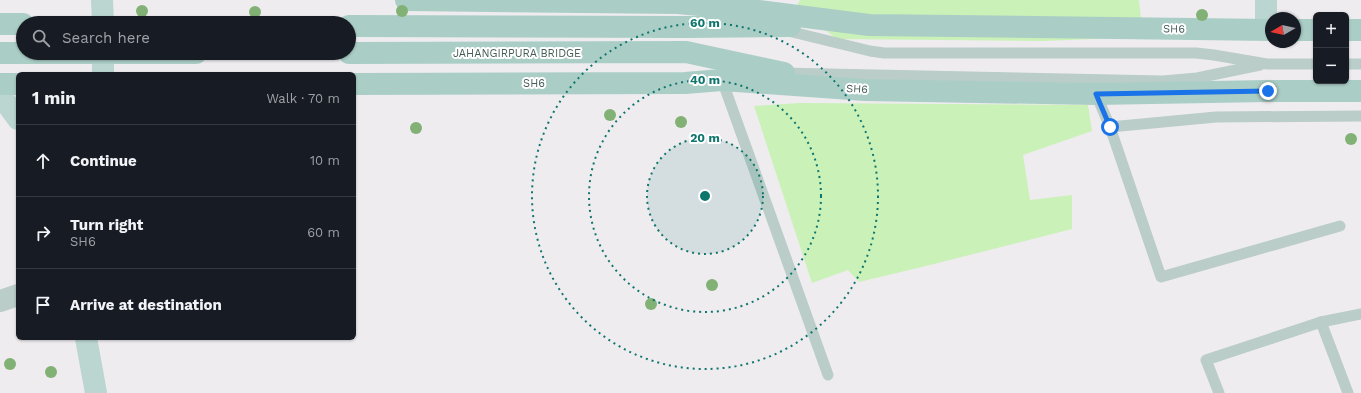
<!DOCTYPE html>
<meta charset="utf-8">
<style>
:root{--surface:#171b24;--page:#242831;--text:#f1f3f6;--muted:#9ea1a6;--line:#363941}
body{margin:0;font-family:"Work Sans",sans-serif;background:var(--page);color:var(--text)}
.controls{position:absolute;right:12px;top:12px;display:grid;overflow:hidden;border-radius:6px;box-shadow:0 1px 3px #0004}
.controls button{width:36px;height:36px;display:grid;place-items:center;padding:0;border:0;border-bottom:1px solid var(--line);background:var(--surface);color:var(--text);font:20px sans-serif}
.compass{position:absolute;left:1265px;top:12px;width:36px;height:36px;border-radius:50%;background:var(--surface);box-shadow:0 1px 3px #0004;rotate:261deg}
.stop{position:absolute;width:12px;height:12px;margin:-9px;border:3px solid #1a73e8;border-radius:50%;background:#fff}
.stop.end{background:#1a73e8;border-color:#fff;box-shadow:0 1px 4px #0008}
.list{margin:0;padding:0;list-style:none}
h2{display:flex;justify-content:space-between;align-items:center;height:52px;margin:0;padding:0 16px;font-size:17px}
h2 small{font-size:13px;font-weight:400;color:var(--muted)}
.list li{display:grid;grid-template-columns:26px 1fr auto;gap:12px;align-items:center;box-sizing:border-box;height:72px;padding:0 16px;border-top:1px solid var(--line)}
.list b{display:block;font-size:15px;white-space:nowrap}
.list p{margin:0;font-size:13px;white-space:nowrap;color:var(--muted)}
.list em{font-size:13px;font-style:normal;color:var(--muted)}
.icon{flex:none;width:22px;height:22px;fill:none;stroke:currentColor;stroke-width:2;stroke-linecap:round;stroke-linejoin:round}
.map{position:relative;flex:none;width:1361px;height:393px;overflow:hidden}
.search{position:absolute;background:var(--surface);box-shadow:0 1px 3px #0004;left:16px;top:16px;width:340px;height:44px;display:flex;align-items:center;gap:10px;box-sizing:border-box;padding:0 14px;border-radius:22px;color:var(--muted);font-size:15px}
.panel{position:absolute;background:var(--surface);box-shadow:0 1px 3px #0004;left:16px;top:72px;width:340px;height:268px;border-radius:6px}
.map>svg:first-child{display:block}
.green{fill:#caf1b7}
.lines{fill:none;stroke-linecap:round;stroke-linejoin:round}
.lane{stroke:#bacdc8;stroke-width:11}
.street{stroke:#bacdc8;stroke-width:22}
.secondary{stroke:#bbd5d0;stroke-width:22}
.primary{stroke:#aacec6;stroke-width:22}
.primary-bridge{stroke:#aacec6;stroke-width:22}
.tree{fill:#82b175}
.route{stroke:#1a73e8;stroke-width:5}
.ring{fill:none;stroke:#0f766e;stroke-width:2;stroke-dasharray:2 4}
.labels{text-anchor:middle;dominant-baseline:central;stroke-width:4;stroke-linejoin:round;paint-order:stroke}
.street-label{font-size:11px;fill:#445b55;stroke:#fff}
.centre{fill:#0f766e;stroke:#fff;stroke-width:2}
.ring-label{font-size:12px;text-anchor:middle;font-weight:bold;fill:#0f766e;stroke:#fff;stroke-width:4;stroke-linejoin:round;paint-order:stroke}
</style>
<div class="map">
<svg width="1361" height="393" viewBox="0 0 1361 393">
<rect width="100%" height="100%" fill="#efecef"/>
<g class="green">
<polygon points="800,0 1139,0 1143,37 1044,41 837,39 796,8"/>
<polygon points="799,103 1088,105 1092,131 1023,155 1030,200 1072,195 1072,229 930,265 859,282 848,270 812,283 754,106"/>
</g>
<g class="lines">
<g class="lane">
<polyline points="784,30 870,51 884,53 1196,53 1214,55 1267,64 1316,64"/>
<polyline points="1346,64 1361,64"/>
<polyline points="781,73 1163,81 1197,78 1260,65"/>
<polyline points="722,80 828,375"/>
<polyline points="1096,94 1110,127 1161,277 1340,226"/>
<polyline points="1110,127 1216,117 1361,116"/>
<polyline points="1321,322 1348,393"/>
<polyline points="1219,393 1206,360 1321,322 1361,314"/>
</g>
<polyline class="street" points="0,301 18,295"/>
<g class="secondary">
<polyline points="102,0 103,23"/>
<polyline points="1266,30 1266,0"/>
<polyline points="103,53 103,74"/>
<polyline points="0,100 7,104 18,119"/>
<polyline points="86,338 96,393"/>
</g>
<g class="primary">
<polyline points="406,0 678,3 743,9 869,25 1271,30"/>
<polyline points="0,24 23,24"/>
<polyline points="349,26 686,27 790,26"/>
<polyline points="1295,30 1316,30"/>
<polyline points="1346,30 1361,30"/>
<polyline points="349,53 686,52 784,73"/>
<polyline points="0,84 18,84"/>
<polyline points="354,84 685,83 722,80 865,90 1096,94 1267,91 1361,91"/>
</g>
<polyline class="primary-bridge" points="0,53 196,53"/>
</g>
<g class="tree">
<circle cx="142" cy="11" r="6"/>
<circle cx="402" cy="11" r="6"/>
<circle cx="255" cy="12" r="6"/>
<circle cx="1202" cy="15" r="6"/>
<circle cx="610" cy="115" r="6"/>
<circle cx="681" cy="122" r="6"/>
<circle cx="416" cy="128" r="6"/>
<circle cx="1351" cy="139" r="6"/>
<circle cx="712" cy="285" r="6"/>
<circle cx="651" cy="304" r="6"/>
<circle cx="10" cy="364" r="6"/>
<circle cx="51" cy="372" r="6"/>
</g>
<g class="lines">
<polyline class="route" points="1110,127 1096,94 1268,91"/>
</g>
<circle cx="705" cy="196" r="58" fill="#0f766e" fill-opacity=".12"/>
<g class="ring">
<circle cx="705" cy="196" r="58"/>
<circle cx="705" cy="196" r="116"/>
<circle cx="705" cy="196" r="173"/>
</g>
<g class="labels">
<g class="street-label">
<text transform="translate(1174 29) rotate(1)">SH6</text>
<text x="517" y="53">JAHANGIRPURA BRIDGE</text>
<text x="534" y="83">SH6</text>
<text transform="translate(857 89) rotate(3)">SH6</text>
</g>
</g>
<circle cx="705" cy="196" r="6" class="centre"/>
<g class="ring-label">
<text x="705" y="27">60 m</text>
<text x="705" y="84">40 m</text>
<text x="705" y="142">20 m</text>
</g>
</svg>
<div class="controls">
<button>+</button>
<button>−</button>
</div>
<svg class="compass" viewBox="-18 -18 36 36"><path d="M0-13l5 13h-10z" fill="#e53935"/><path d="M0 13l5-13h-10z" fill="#9ea1a6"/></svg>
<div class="stop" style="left:1110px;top:127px"></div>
<div class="stop end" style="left:1268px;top:91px"></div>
<div class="search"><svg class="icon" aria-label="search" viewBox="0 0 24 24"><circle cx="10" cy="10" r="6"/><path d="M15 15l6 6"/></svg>Search here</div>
<section class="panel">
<h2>1 min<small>Walk · 70 m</small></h2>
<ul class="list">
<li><svg class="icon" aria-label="ahead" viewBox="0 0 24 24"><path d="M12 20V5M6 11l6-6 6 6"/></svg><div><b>Continue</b></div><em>10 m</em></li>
<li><svg class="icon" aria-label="right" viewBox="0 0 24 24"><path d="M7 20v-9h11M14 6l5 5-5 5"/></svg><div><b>Turn right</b><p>SH6</p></div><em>60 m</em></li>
<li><svg class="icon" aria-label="arrive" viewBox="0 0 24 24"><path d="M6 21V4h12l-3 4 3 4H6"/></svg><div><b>Arrive at destination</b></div></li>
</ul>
</section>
</div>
